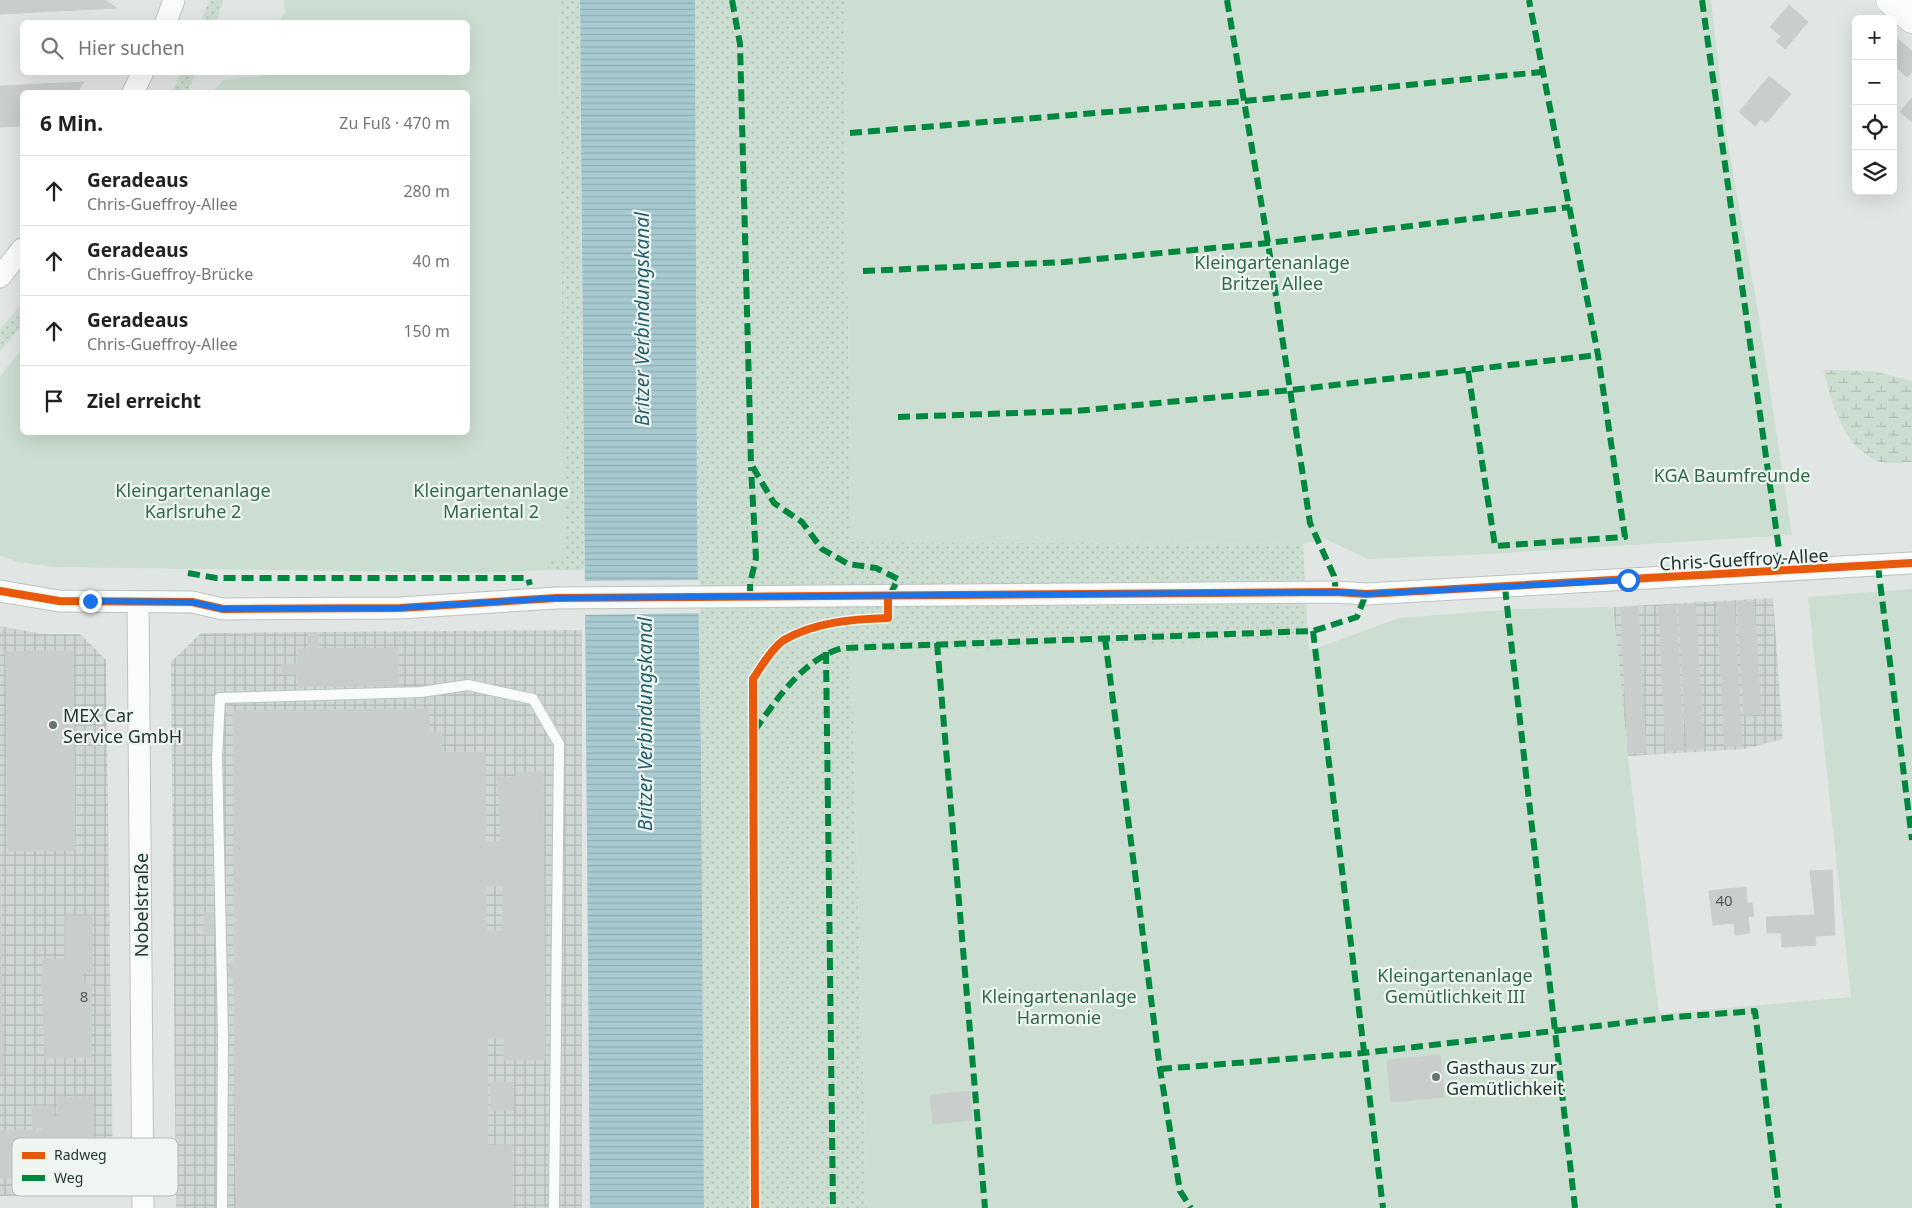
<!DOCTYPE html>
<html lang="de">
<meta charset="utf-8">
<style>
:root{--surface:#fff;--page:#f2f2f2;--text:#202124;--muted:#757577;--line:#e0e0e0}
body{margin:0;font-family:"Noto Sans",sans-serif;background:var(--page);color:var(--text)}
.controls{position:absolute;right:15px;top:15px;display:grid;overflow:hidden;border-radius:8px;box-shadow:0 5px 20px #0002}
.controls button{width:45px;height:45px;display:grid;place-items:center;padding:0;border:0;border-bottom:1px solid var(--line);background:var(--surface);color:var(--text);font:25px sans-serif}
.stop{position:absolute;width:15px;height:15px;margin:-11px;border:4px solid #1a73e8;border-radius:50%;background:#fff}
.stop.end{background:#1a73e8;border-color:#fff;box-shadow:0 1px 5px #0008}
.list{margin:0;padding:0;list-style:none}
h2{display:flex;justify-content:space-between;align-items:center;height:65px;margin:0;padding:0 20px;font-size:21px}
h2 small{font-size:16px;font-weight:400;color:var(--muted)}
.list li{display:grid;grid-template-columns:32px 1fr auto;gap:15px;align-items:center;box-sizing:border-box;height:70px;padding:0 20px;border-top:1px solid var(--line)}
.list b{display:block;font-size:19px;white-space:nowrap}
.list p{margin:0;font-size:16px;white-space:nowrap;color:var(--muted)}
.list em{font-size:16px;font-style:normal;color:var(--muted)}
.icon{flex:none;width:28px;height:28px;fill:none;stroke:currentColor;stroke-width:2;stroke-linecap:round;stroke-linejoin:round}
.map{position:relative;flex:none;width:1912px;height:1208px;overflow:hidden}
.search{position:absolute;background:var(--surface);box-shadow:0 5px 20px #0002;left:20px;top:20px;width:450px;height:55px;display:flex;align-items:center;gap:12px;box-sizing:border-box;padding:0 18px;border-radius:8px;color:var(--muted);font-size:19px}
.panel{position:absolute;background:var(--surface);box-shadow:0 5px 20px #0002;left:20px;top:90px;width:450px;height:345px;border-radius:8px}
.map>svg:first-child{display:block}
.industrial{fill:url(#industrial-grid)}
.grass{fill:url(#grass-dots)}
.wetland{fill:url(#wetland-marsh)}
.garden{fill:#ccded1}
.water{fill:url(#water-rules)}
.pier{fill:#e1e6e4}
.building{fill:#c9cdcb;stroke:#cacfcd}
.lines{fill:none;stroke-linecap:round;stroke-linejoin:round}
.service-casing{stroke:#bec3c1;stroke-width:12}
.minor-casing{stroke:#bec3c1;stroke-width:23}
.secondary-casing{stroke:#bec3c1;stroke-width:29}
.service{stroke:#fafbfb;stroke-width:10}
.minor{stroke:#fafbfb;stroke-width:21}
.secondary{stroke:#fafbfb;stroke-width:28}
.quiet{stroke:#00873e;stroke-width:6;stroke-dasharray:12 6;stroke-linecap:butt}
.cycleway-casing{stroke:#eff6f2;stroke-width:11}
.cycleway{stroke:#e8590c;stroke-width:8}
.route{stroke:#1a73e8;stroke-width:6}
.poi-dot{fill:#657470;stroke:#eff6f2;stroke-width:2}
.labels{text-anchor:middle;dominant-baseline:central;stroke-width:4.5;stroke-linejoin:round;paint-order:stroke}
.number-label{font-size:15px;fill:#4c5c58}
.park-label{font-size:18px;fill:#316848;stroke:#eff6f2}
.street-label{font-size:18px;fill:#223631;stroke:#eff6f2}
.poi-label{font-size:18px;fill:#223631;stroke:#eff6f2;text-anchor:start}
.water-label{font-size:19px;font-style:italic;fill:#235e6b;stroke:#eff6f2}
.key{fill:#eff6f2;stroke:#b2bcb8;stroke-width:1}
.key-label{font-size:14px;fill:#223631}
</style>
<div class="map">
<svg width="1912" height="1208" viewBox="0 0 1912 1208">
<defs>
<pattern id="industrial-grid" width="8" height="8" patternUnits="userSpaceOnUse" patternTransform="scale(1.25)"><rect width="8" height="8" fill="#cfd7d4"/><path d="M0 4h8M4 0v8" fill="none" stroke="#b1b9b6"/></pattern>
<pattern id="grass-dots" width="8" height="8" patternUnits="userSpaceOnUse" patternTransform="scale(1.25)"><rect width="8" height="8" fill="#ccded1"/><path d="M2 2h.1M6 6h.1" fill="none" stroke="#afbfb4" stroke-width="1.8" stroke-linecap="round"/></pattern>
<pattern id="wetland-marsh" width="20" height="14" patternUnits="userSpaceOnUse" patternTransform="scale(1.25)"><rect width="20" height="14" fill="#ccded1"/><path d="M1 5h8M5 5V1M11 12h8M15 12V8" fill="none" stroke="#afbfb4"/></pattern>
<pattern id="water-rules" width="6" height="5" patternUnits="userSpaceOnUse" patternTransform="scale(1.25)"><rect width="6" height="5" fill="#a6cad0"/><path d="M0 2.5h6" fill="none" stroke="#8faeb3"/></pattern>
</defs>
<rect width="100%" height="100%" fill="#e1e6e4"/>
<g class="industrial">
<polygon points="1773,598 1783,739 1744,749 1628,756 1613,607"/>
<polygon points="0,626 42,634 80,634 106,660 113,1169 94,1195 0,1196"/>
<polygon points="582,630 582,1208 176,1208 171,662 201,633"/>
</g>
<g class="grass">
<polygon points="209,0 223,0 216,22 201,22"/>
<polygon points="559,0 580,0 584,570 548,570 548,559 564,558"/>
<polygon points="695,0 844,0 851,542 1303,544 1308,637 1216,642 851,653 867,1208 704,1208 701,751 697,527"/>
<polygon points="181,73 196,73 187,92 172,92"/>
<polygon points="22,303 22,325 0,352 0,330"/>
</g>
<path class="wetland" d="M1823 370 1873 371 1912 381V462C1902 462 1886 465 1877 461 1842 445 1832 403 1823 370Z"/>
<g class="garden">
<polygon points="284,0 559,0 564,559 548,559 548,570 485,573 55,567 18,562 0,555 0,376 22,349 22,432 468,432 468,92 212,92 223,80 260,76 260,73 468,72 468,22 278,22 285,12"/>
<polygon points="844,0 1711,0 1727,139 1758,311 1792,535 1489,554 1368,559 1325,539 1303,544 851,542"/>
<polygon points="1912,589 1912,1208 867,1208 851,653 1216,642 1308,637 1310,649 1314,649 1399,618 1517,609 1613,607 1628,756 1659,1014 1851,997 1808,597"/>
</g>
<polygon class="water" points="580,0 695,0 697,527 701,751 704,1208 590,1208"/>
<polygon class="pier" points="700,580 701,613 582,615 582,581"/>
<g class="building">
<polygon points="0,0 105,0 117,8 0,14"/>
<polygon points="1789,5 1808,22 1785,49 1776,41 1781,36 1770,27"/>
<polygon points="1893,35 1901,42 1893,51"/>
<polygon points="1901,42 1912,51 1912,72 1907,77 1893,64 1893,51"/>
<polygon points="1769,76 1791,94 1766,123 1761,119 1755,126 1739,112"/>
<polygon points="84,82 77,92 22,92 22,126 0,127 0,86"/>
<polygon points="1912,98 1912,122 1900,112"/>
<polygon points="1754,601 1761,714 1744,715 1737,602"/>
<polygon points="1734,602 1742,746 1725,747 1717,603"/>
<polygon points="1695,604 1704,748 1687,749 1678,605"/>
<polygon points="1676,605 1684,750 1666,751 1659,606"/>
<polygon points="1638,607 1646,752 1628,753 1621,608"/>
<polygon points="308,633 318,633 318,649 398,648 399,685 298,687 297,674 282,674 282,664 298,664 298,649 308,649"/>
<polygon points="73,651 75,850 8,851 6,652"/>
<polygon points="429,709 429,732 442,732 442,752 485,752 488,1145 512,1145 512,1208 236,1208 234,978 229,978 229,964 234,964 233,711"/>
<polygon points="517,772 543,772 545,1060 504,1060 504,1038 487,1038 486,931 503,931 503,886 485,886 485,842 501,842 498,777 516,777"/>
<polygon points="1832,870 1835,935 1815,936 1816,945 1782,947 1781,933 1767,933 1766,917 1815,915 1810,871"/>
<polygon points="0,872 3,1074 0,1074"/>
<polygon points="1746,887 1747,903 1752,903 1754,916 1748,917 1750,933 1735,935 1734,923 1713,925 1709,891"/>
<rect x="204" y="912" width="9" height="23"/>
<polygon points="65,916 92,916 92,973 43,972 43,959 65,959"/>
<polygon points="42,972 81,972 82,984 42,984"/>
<polygon points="42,984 93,984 91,985 91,1056 93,1057 43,1058 45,1056"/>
<polygon points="1440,1055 1444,1097 1391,1102 1387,1060"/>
<polygon points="513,1082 514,1110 491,1110 491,1083"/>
<polygon points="970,1091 972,1120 933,1124 930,1095"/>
<polygon points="57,1097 93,1097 94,1147 58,1148"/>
<polygon points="32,1106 54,1106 54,1117 57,1117 57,1123 58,1178 0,1178 0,1131 43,1130 43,1117 32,1117"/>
<rect x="32" y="1117" width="11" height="11"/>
</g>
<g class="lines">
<defs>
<polyline id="service" points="222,1208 223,1035 217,758 220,698 421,692 468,685 533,699 559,744 554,1208"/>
<g id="minor">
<polyline points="166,22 174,0"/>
<polyline points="133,92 143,72"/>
<polyline points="0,277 22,249"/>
<polyline points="0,591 59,601 192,602 223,609 400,608 556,598 1336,592 1366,594 1912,563"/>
<polyline points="138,602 143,1208"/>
</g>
<polyline id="secondary" points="1890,0 1912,19"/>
</defs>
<use href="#service" class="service-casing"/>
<use href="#minor" class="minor-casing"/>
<use href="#secondary" class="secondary-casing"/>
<use href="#service" class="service"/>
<use href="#minor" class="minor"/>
<use href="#secondary" class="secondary"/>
<g class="quiet">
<polyline points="732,0 740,44 751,464 774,503 802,522 822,549 848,564 876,568 898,579 888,599"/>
<polyline points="1227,0 1268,243 1310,523 1334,576 1336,592"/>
<polyline points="1702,0 1782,571"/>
<polyline points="850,133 1244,101 1542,72"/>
<polyline points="863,271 1065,262 1268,243 1570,207"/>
<polyline points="1468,371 1495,546 1625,537 1598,355 1529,0"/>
<polyline points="898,417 1076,411 1291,390 1598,355"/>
<polyline points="1878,566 1912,840"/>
<polyline points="188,573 216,578 528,578 530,585"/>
<polyline points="1505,588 1575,1208"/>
<polyline points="750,596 750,584 756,558 751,467"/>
<polyline points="1313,631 1383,1208"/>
<polyline points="1105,638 1160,1069 1180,1191 1191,1208"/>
<polyline points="937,643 985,1208"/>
<polyline points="826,652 833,1208"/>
<path d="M755 730C777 699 804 658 843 648L1313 631 1357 617 1366 594"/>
<polyline points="1160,1069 1363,1053 1675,1017 1755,1011 1779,1208"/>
</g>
<defs>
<g id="cycleway">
<polyline points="0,591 59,601 192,602 223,609 400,608 556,598 1336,592 1366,594 1912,563"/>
<path d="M755 1208 753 679C761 667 772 648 784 640 815 622 853 619 888 618V597"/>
</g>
</defs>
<use href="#cycleway" class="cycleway-casing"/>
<use href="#cycleway" class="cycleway"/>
</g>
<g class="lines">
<polyline class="route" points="90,601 192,602 223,609 400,608 556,598 1336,592 1366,594 1628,580"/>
</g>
<g class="poi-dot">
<circle cx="53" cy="725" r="5"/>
<circle cx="1436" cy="1077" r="5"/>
</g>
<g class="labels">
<g class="number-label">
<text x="1724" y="900">40</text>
<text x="84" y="996">8</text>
</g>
<g class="park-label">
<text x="1272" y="262">Kleingartenanlage<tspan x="1272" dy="21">Britzer Allee</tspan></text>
<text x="1732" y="475">KGA Baumfreunde</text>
<text x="193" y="490">Kleingartenanlage<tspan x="193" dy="21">Karlsruhe 2</tspan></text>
<text x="491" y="490">Kleingartenanlage<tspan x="491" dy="21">Mariental 2</tspan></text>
<text x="1455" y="975">Kleingartenanlage<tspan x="1455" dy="21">Gemütlichkeit III</tspan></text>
<text x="1059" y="996">Kleingartenanlage<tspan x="1059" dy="21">Harmonie</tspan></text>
</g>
<g class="street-label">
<text transform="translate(1744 559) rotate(-3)">Chris-Gueffroy-Allee</text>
<text transform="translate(141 905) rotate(-90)">Nobelstraße</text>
</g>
<g class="poi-label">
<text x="63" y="715">MEX Car<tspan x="63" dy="21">Service GmbH</tspan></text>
<text x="1446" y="1067">Gasthaus zur<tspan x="1446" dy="21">Gemütlichkeit</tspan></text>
</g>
<g class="water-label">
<text transform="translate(642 319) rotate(-90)">Britzer Verbindungskanal</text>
<text transform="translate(645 724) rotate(-90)">Britzer Verbindungskanal</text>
</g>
</g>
<rect x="12" y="1138" width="166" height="58" rx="8" class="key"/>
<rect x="22" y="1152" width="23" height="7" fill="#e8590c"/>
<rect x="22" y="1175" width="23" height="6" fill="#00873e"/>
<g class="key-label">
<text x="54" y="1160">Radweg</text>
<text x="54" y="1183">Weg</text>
</g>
</svg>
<div class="controls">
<button>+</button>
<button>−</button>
<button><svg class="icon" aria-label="locate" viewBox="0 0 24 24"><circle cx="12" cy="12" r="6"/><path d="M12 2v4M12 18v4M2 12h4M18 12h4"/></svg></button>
<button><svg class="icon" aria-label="layers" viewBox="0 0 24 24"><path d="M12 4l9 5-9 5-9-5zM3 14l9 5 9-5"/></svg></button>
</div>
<div class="stop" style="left:1628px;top:580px"></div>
<div class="stop end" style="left:90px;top:601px"></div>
<div class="search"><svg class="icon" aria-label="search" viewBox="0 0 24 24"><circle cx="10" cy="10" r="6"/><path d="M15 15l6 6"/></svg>Hier suchen</div>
<section class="panel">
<h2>6 Min.<small>Zu Fuß · 470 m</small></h2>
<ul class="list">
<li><svg class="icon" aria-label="ahead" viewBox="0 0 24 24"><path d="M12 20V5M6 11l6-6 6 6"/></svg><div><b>Geradeaus</b><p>Chris-Gueffroy-Allee</p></div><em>280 m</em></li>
<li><svg class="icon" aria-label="ahead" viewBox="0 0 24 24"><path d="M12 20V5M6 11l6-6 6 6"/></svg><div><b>Geradeaus</b><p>Chris-Gueffroy-Brücke</p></div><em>40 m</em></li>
<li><svg class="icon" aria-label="ahead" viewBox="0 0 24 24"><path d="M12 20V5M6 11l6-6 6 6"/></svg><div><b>Geradeaus</b><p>Chris-Gueffroy-Allee</p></div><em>150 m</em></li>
<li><svg class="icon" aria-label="arrive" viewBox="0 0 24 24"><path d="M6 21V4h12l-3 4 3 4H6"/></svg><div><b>Ziel erreicht</b></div></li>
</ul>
</section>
</div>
